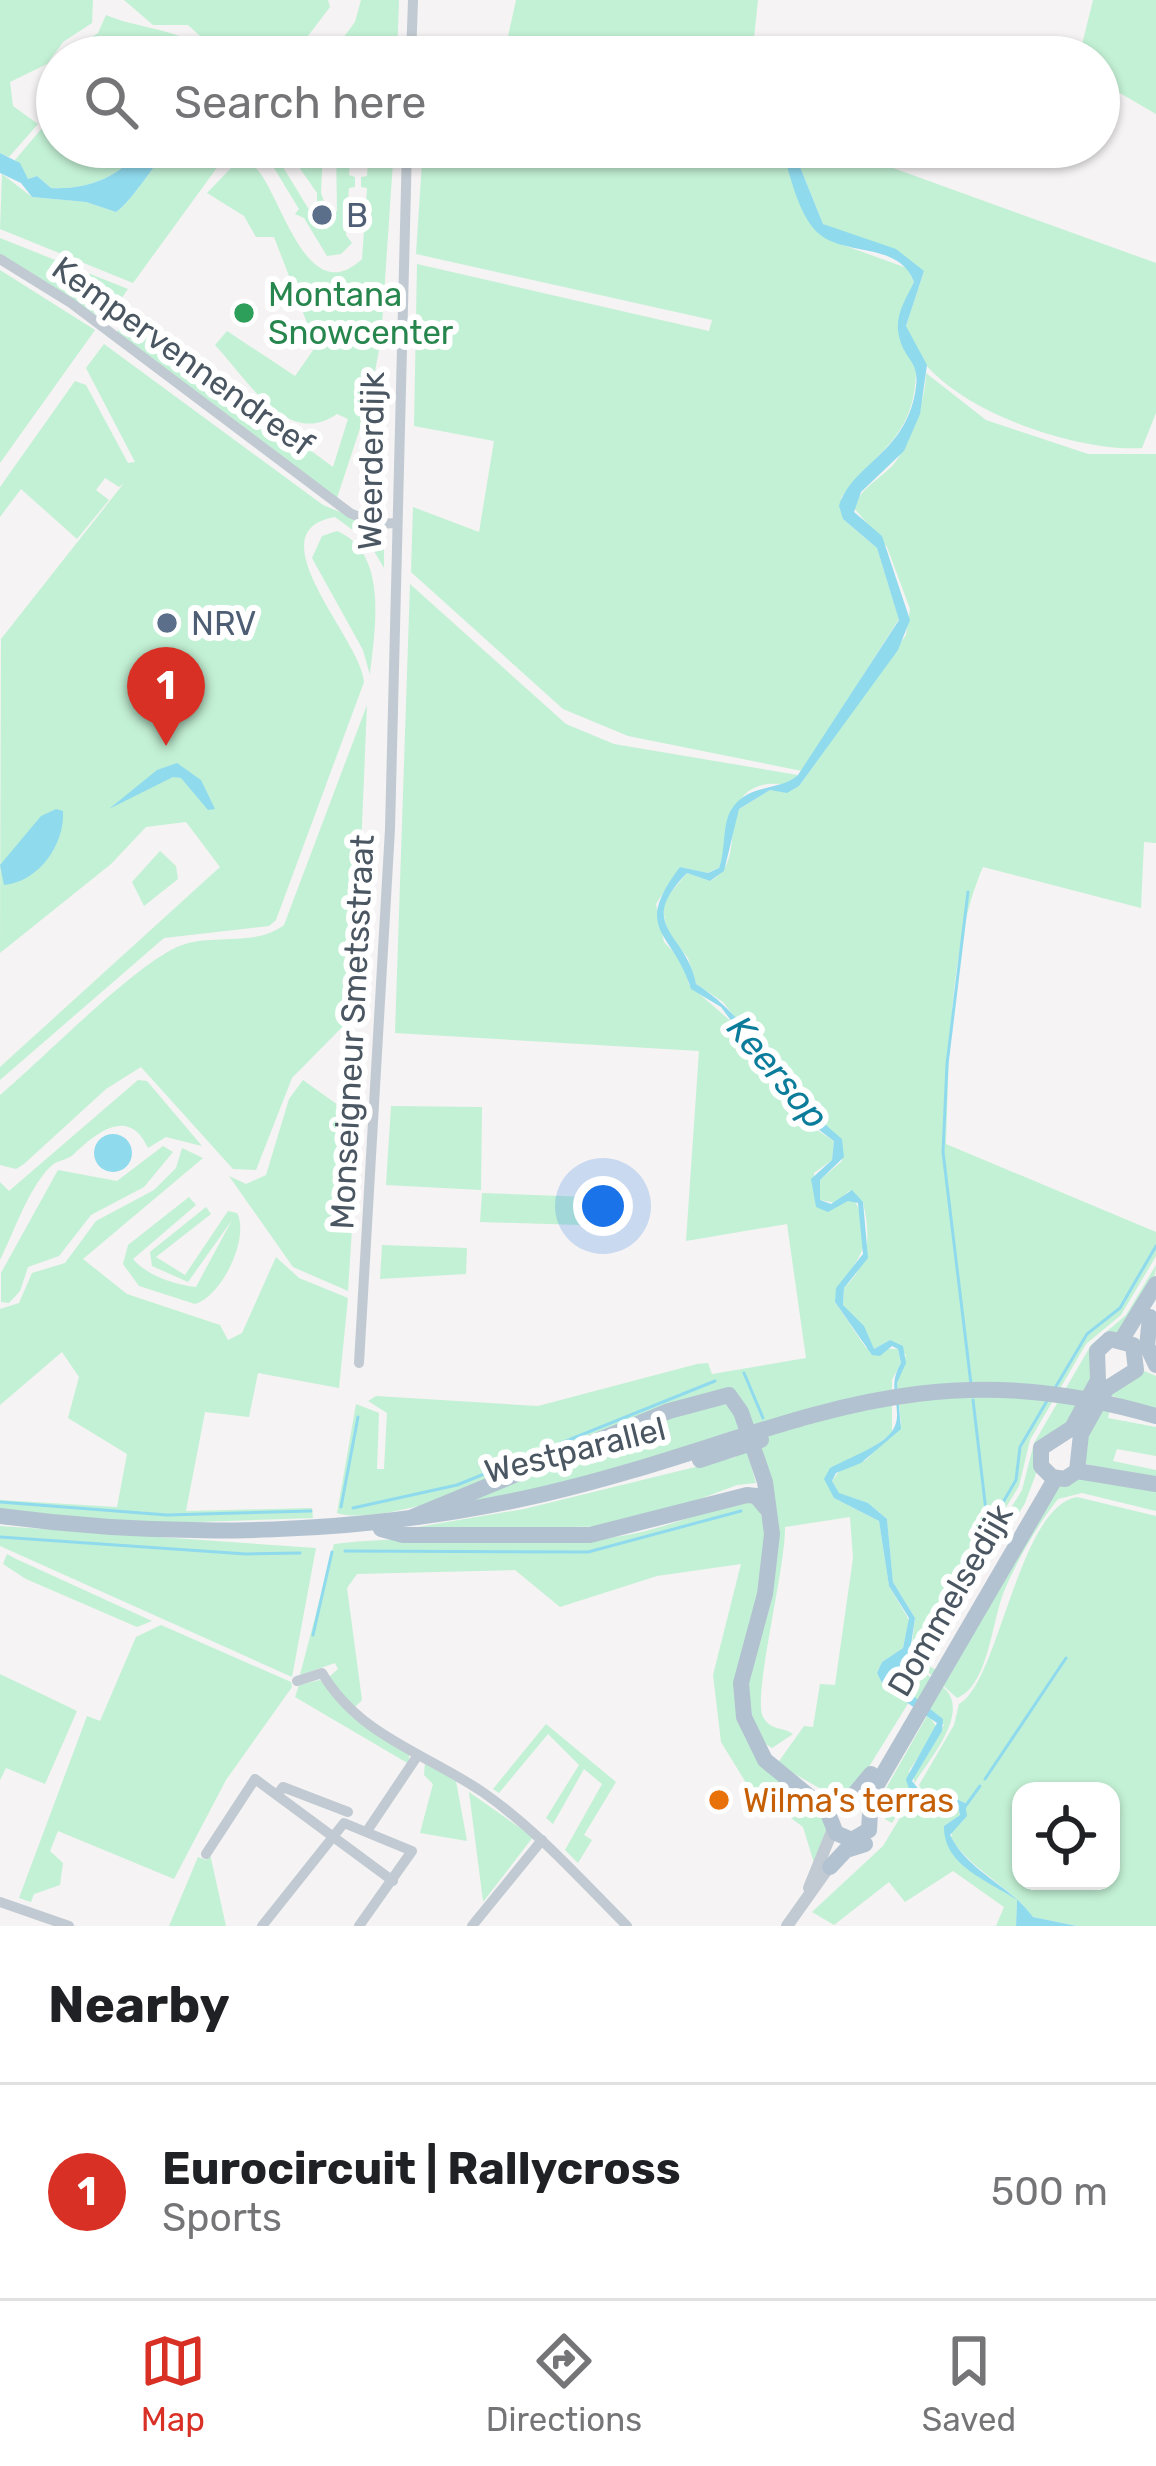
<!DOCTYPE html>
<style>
:root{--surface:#fff;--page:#f6f6f6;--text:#202124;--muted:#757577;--line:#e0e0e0;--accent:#d93025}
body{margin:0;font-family:Rubik,sans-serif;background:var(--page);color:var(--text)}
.controls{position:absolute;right:36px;bottom:36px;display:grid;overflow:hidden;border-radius:24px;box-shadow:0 3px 9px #0004}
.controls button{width:108px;height:108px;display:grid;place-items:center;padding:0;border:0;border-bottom:3px solid var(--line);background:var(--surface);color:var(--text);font:60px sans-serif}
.you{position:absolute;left:603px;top:1206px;width:42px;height:42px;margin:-30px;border:9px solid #fff;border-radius:50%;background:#1a73e8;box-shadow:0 0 0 18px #1a73e833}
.badge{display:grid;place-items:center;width:78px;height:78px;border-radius:50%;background:var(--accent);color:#fff;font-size:39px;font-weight:700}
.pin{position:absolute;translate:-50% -99px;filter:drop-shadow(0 3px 6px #0008)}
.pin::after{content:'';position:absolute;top:63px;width:42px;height:36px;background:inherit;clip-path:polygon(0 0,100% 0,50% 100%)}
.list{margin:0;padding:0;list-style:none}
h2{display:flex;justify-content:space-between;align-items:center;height:156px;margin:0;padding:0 48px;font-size:51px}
h2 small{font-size:39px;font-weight:400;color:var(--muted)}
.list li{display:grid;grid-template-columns:78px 1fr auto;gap:36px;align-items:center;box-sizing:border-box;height:216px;padding:0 48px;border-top:3px solid var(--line)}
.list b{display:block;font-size:45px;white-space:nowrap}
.list p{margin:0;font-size:39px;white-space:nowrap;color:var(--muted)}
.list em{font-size:39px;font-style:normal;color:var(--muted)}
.icon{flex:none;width:66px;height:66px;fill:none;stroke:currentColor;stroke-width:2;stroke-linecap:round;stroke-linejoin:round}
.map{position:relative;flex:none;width:1156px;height:1926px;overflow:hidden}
.search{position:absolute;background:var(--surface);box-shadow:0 3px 9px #0004;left:36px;right:36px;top:36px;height:132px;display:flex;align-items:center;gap:30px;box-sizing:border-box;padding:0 42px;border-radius:66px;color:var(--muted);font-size:45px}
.sheet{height:372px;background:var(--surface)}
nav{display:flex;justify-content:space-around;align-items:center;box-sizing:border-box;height:168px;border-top:3px solid var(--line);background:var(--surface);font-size:33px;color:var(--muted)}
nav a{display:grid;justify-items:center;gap:6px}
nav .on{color:var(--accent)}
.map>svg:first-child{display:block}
.green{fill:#c3f1d5;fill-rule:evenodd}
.water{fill:#90daee}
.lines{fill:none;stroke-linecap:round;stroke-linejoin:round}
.stream{stroke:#90daee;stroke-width:3}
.minor{stroke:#c1cad2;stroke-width:10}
.tertiary{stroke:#c1cad2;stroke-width:12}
.primary{stroke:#b3c2d1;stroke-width:16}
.service-dot{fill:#5c6f8a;stroke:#fff;stroke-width:4.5}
.leisure-dot{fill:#2e9e5b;stroke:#fff;stroke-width:4.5}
.food-dot{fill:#e8710a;stroke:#fff;stroke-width:4.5}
.labels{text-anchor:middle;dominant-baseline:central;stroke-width:12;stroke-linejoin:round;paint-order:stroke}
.service-label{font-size:33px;fill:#4e5e75;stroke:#fff;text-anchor:start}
.leisure-label{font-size:33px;fill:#27864d;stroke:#fff;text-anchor:start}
.street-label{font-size:33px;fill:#4a5661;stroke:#fff}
.food-label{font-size:33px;fill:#c56008;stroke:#fff;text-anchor:start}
.water-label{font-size:36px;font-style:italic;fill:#0c7c9b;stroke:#fff}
</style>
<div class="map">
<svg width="1156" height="1926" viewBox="0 0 1156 1926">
<rect width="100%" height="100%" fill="#f5f3f3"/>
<g class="green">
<polygon points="0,0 93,0 92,23 63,42 47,64 10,82 13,106 38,124 9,157 0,153"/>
<polygon points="124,0 328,0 330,7 292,57 223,57 188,25 153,25"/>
<polygon points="361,0 399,0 397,57 369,57 350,48 329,57 355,22"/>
<polygon points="516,0 758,0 752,57 427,57 428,41 496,49 507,41"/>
<polygon points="1093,0 1156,0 1156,114 1099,81 1099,57 1079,57"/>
<path d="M106 15C144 31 183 27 212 57H62L98 33Z"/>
<path d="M43 127 57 135V147H138C124 179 81 190 51 188L37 176 28 179 15 160Z"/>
<path d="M166 147H232L133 283 0 229 2 174 32 197 86 202 116 212C126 207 161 159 166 147Z"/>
<polygon points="287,147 329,147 323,151 321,193 326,207 317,202 317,193 294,160 266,158 268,152"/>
<polygon points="336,147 351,147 349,175 355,177 355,187 349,188 346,235 352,243 341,254 327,256 304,218 295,214 299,209 274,168 283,167 311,213 329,221 337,211"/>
<path d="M369 147H394L381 339 370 398 337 498 116 335 126 314 333 467 348 419 337 414C287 449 247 379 215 345L227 331 295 376 316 346 274 237H256L244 216 207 193 233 166 255 167C281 192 306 312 362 259L367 188 361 187V177L367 176Z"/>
<path d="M423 147H781L806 217 843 245 907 268 914 282C901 310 897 337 916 364 917 438 879 447 841 498L843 519 877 548 899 619 802 771 628 736 563 709 411 572 413 507 479 532 494 441 414 426 417 264 709 331 712 320 416 254Z"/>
<path d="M792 147H835L1156 263V413L1142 448C1075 453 920 403 906 326L924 271 823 224Z"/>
<polygon points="0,238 128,289 105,321 0,255"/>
<polygon points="0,270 95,330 0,463"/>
<path d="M104 344 323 505 384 530V568L368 541 335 517C252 531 362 640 364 682L276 920 269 926 164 938 0 1080V1067L220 867 186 822 146 827 111 864 0 953 1 639 124 483 119 487 105 478 96 490 109 500 77 539 21 489 0 517V487L75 381 86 385 128 463 135 462 86 368Z"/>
<path d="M926 373 986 420 1088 454H1156V843L1144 842 1141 908 983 867C949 944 949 1060 946 1144L1156 1232V1256L1121 1315 1086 1344 1030 1440 1019 1486 915 1655 916 1666C925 1674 938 1681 946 1690 969 1715 928 1761 914 1784V1776L944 1725 894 1680 910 1661 915 1618 893 1582 887 1519 868 1503 839 1494 832 1481 840 1470 866 1460 901 1424 897 1383 906 1355 890 1340 874 1349 843 1305 844 1288C870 1263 871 1237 863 1202L849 1191 836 1203 820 1200V1180L842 1161V1139L814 1119 723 1002 696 984 688 958 667 933 662 903 687 873 710 881C739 867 727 833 739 809L770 790 787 792 799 786 906 635 910 609 887 547 854 508C861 487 879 480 893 465 910 445 926 399 926 373Z"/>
<path d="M337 531C389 553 375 630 370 675L363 650 312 558 322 536Z"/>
<path d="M410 584 566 724 614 744 798 775 788 785C725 775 734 831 719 868L707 873 680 867 656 904 664 942 684 963 689 985 741 1030 817 1130 834 1141 832 1160 814 1173 816 1207 854 1200C883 1250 847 1263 835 1302L866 1348 898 1349 901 1363 892 1380V1433L861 1456 830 1468 834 1498 879 1521 889 1586 909 1620 903 1648 882 1662 877 1673 884 1687 909 1702 854 1791 830 1794 777 1764 804 1726 813 1727 820 1684 835 1685 853 1558 850 1517 785 1527C786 1567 752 1698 763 1717 772 1732 782 1726 793 1734L772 1748C711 1713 781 1598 776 1547 770 1496 750 1443 738 1394 663 1421 398 1534 337 1513L356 1404 379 1413 377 1469H384L387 1413 368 1401 376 1396 538 1406 697 1364 708 1363 712 1374 806 1358 787 1224 686 1241 699 1051 395 1033Z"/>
<path d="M367 705 354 1015 292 1078 256 1170 233 1169 141 1067 106 1089 24 1164 16 1169 0 1165V1095C44 1058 130 969 177 947 210 932 254 948 284 925Z"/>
<polygon points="160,851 176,866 178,879 144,906 132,882"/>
<path d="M138 1080 147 1081 202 1146 166 1137 148 1148C129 1107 98 1131 74 1154 67 1161 58 1159 50 1167 28 1189 14 1232 0 1260V1182L9 1191Z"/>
<polygon points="303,1080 359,1120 348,1291 293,1267 229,1176 246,1184 266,1175 289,1099"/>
<polygon points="391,1106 482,1107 481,1190 386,1185"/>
<polygon points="163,1146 173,1152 144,1187 91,1215 59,1256 28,1267 20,1291 9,1303 1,1302 1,1273 58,1170 117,1181"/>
<polygon points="182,1148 203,1158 83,1259 127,1294 220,1325 228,1340 242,1333 276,1257 299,1278 348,1298 339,1388 258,1373 249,1417 205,1412 186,1511 312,1508 313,1518 167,1523 0,1513 0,1500 117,1507 127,1454 68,1418 79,1377 62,1352 0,1405 0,1309 19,1303 32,1273 65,1263 96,1221 154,1190 176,1168"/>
<polygon points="482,1193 613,1198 612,1226 480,1222"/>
<path d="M189 1197 196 1205 133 1259C146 1275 175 1285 196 1287L232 1220 188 1282 152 1266 150 1252 206 1207 211 1214 156 1257 185 1275 228 1211 237 1213C250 1238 222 1296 195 1304L139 1286 123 1264 128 1245Z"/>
<polygon points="382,1245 467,1248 466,1274 380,1279"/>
<path d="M1156 1265C1156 1289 1133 1326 1112 1335L1070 1424 1051 1434 1025 1503 927 1665 949 1677 1051 1490 1082 1476 1156 1486V1511L1082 1493 1058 1499C1038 1524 1018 1559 1005 1589 992 1618 989 1686 957 1698L920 1665V1654L1022 1490 1034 1443 1091 1345 1126 1315Z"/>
<path d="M1142 1370 1156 1376V1413L1113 1396 1108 1418 1156 1427V1456L1117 1449 1113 1461 1156 1470V1481L1086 1464C1083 1421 1108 1392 1142 1370Z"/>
<polygon points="721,1399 737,1417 756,1483 737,1485 628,1526 400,1530 524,1509 736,1457 728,1432 627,1470 432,1512 587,1446"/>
<path d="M1077 1497 1156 1516V1926H1077L1033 1917C1009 1885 973 1872 951 1838L953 1827 963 1821 965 1803 948 1795 925 1797 919 1785 954 1725 959 1704C999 1683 1018 1507 1077 1497ZM1021 1791H1111V1881H1021Z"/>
<path d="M741 1500 758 1506 765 1528 743 1733C762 1775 811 1788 828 1829L814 1863 803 1827 748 1786 721 1742 713 1675 741 1564 657 1576 560 1607 515 1570 357 1574 347 1588 362 1700 353 1709 329 1677 338 1669 335 1663 300 1675 334 1544C422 1533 509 1544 597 1539 646 1536 695 1515 741 1500Z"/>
<polygon points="0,1526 316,1548 292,1677 0,1546"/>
<polygon points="7,1554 14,1558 152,1621 137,1627 26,1579 3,1564"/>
<polygon points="161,1625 291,1682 292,1687 226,1780 174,1879 58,1831 50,1851 63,1863 60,1885 34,1894 31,1902 19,1898 87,1716 100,1721 136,1637"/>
<polygon points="0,1674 77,1711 45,1784 6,1768 0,1780"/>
<polygon points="320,1680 352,1717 409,1754 409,1764 295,1697 299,1685"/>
<polygon points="928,1714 937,1728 909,1771 910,1792 892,1823 885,1819 884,1792"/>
<polygon points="546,1724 616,1782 584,1835 592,1840 578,1863 565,1850 602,1784 584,1769 553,1824 546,1818 579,1765 548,1734 499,1793 493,1789"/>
<polygon points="425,1763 456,1781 467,1841 420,1833 433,1784 424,1775"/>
<polygon points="469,1792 533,1837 483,1902 483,1901"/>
<path d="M913 1796 921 1803 958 1806 960 1815 944 1826C948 1868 986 1879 1017 1900L1016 1926H996L1004 1907 953 1871 905 1902 889 1882 834 1925 812 1912 883 1846Z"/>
<polygon points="210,1854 226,1926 169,1926 198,1857 206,1860"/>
</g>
<g class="water">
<path d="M138 147H166C161 159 126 207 116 212L86 202 32 197 21 183 0 173V153L20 163 28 179 37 176 51 188C81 190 124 179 138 147Z"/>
<path d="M781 147H792L823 224 896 249 924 271 906 326 927 365 920 414 904 451 861 492 854 512 882 536 910 620 898 650 799 786 787 793 770 790 739 809 724 871 710 881 687 873C634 927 687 933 696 984 754 1020 784 1092 842 1139L844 1157 820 1180V1200L831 1204 852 1190 863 1202 868 1258 844 1288 843 1305 864 1326 874 1349 890 1340 903 1346 906 1363 897 1383 901 1429 861 1463 836 1473 832 1481 839 1493 868 1503 887 1519 893 1582 915 1618 908 1665 894 1681 943 1719 942 1731 912 1781 925 1797 948 1795 965 1803 967 1816 950 1835C969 1873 1009 1884 1033 1917L1077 1926H1016L1017 1900C989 1881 943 1866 944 1826L960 1815 958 1806C935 1796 914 1813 906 1779L937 1723 884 1687 877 1673 882 1662 903 1648 909 1618 889 1586 879 1521 834 1498 824 1479 830 1468C846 1459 886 1445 894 1428 904 1408 885 1389 901 1363L898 1349 892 1346 880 1356 872 1355 835 1302 836 1288 863 1254 858 1203 848 1201 828 1212 816 1207 811 1179 832 1160 834 1141 803 1118 721 1007 691 989C673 930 631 932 680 867L708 873 719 868C726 850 722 825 731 810 748 782 780 792 798 775L899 620 877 548 843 519 839 506C852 465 901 455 914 398 923 359 905 364 899 336 894 316 906 299 914 282 898 239 840 259 814 229 796 207 790 173 781 147Z"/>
<polygon points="177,763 201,780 215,809 208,810 181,778 173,777 109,809 157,770"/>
<path d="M56 809 63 811C65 845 38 882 4 885L0 865 41 816Z"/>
<circle cx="113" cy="1153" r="19"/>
</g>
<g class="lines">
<g class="stream">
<polyline points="968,892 947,1064 943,1152 971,1384"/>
<polyline points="744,1373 763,1418"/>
<polyline points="1055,1388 1087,1334 1120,1308 1156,1246"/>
<polyline points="973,1400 988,1528 1016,1480 1020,1447 1047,1401"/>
<polyline points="0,1502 167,1515 311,1511"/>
<polyline points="341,1507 358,1417"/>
<polyline points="353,1508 457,1485 715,1381"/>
<polyline points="0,1537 246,1554 300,1553"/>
<polyline points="345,1551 588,1552 741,1511"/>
<polyline points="313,1635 332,1552"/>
<polyline points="985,1779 1066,1658"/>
<polyline points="964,1808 980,1786"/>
</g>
<g class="minor">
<polyline points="411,57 413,0"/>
<polyline points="0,259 71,303 350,513 375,524 397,523"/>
<polyline points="359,1363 390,829 407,147"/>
<path d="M297 1681 322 1673C360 1737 426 1753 484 1793 537 1830 581 1880 627 1926"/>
<polyline points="278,1794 283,1787 348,1812"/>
<polyline points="367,1831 416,1758"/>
<polyline points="206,1854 255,1779 393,1881"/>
<polyline points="0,1902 69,1926"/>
<polyline points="262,1926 344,1823 412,1851 359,1926"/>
<polyline points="472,1926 542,1840"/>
</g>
<g class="tertiary">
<polyline points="809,1888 833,1829"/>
<polyline points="787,1926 831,1864"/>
</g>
<g class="primary">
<polyline points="1150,1317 1147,1346 1156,1365"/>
<polygon points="1110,1339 1133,1345 1136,1370 1106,1389 1081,1434 1077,1471 1065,1479 1052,1477 1041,1466 1041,1448 1072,1428 1098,1380 1097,1351"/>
<polyline points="1122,1339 1156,1284"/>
<polyline points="700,1460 761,1440"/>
<polyline points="1077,1471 1156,1484"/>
<path d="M0 1516C179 1540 368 1535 544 1494 776 1440 907 1343 1156 1416"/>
<polyline points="413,1517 669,1411 729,1395 741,1412 765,1482 772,1534 765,1594 741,1683 744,1717 765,1760 827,1811 836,1833 852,1840 869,1830 871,1795 1055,1479"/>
<polyline points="381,1529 403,1535 590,1535 747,1495 756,1496 767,1509"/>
<polyline points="852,1797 871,1774"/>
<polyline points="830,1867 846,1850 865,1844"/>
</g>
</g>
<g class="service-dot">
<circle cx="322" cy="215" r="12"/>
<circle cx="167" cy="623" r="12"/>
</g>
<circle class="leisure-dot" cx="244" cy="313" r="12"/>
<circle class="food-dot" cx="719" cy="1800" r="12"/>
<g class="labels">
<g class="service-label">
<text x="346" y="215">B</text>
<text x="191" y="623">NRV</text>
</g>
<g class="leisure-label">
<text x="268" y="294">Montana<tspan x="268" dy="38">Snowcenter</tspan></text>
</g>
<g class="street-label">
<text transform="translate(183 356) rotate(36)">Kempervennendreef</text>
<text transform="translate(371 461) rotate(-89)">Weerderdijk</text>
<text transform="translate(352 1032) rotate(-87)">Monseigneur Smetsstraat</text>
<text transform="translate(575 1450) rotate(-14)">Westparallel</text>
<text transform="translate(950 1600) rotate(-60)">Dommelsedijk</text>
</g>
<g class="food-label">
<text x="743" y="1800">Wilma's terras</text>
</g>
<g class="water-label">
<text transform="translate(778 1072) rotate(50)">Keersop</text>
</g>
</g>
</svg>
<div class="controls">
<button><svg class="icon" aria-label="locate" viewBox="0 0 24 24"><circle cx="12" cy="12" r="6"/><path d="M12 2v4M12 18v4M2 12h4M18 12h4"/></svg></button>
</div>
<div class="you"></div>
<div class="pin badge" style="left:166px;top:746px">1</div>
<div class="search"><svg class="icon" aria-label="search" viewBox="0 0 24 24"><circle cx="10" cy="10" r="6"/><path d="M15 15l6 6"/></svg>Search here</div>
</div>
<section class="sheet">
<h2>Nearby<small></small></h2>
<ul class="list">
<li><span class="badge">1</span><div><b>Eurocircuit | Rallycross</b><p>Sports</p></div><em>500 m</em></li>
</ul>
</section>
<nav>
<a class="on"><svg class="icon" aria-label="map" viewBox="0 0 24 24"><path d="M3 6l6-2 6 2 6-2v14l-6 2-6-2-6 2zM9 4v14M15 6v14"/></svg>Map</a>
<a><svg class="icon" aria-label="directions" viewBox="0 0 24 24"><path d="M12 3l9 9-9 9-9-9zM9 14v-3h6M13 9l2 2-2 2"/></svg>Directions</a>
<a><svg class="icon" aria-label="saved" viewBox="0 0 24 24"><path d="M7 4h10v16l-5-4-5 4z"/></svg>Saved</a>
</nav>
